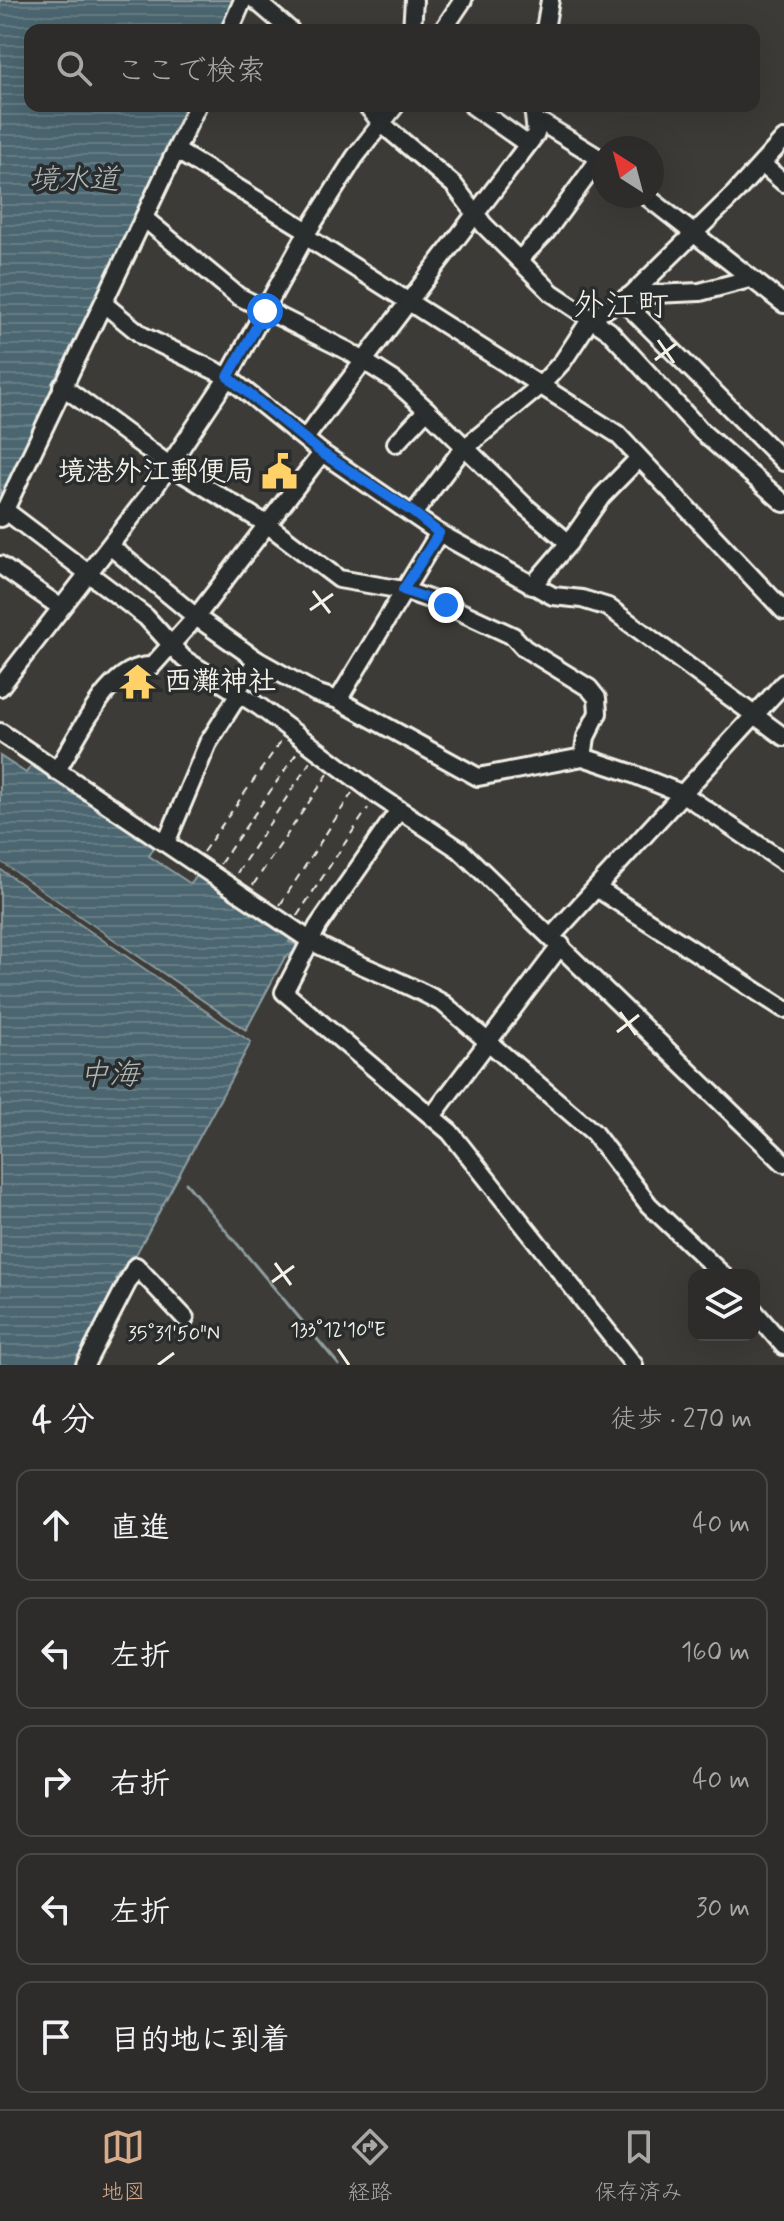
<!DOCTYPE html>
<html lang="ja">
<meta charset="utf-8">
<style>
:root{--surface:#2e2c2a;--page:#363432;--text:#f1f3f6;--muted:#a7a7a8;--line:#494847;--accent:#d6ab8b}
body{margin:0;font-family:Mynerve,"Klee One",sans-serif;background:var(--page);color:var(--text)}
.controls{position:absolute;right:24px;bottom:24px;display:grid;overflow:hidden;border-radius:16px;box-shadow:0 8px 32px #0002}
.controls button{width:72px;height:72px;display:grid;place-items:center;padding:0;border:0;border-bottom:2px solid var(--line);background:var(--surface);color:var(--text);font:40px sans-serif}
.compass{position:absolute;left:592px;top:136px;width:72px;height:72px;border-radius:50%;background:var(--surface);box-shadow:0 8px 32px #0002;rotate:324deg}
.stop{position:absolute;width:24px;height:24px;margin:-18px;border:6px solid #1a73e8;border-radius:50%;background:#fff}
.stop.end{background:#1a73e8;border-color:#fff;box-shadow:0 2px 8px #0008}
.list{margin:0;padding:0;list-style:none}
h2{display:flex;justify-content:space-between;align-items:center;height:104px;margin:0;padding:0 32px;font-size:34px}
h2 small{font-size:26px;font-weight:400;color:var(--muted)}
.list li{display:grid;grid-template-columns:52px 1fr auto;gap:24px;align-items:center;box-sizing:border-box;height:112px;margin:0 16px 16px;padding:0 16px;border:2px solid var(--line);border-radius:16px}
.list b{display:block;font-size:30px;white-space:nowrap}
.list em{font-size:26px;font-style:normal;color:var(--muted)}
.icon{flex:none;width:44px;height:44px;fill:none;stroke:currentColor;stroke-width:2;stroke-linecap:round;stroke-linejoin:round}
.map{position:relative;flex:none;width:784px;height:1365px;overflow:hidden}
.search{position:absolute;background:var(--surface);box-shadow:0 8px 32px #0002;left:24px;right:24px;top:24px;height:88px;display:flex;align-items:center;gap:20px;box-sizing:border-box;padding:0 28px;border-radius:16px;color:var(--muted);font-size:30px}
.sheet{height:744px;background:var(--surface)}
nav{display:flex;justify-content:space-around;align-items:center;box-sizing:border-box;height:112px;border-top:2px solid var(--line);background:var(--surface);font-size:22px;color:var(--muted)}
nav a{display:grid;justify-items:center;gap:4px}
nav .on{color:var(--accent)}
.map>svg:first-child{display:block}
.water{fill:url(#water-rules);stroke:#8f9ea0;stroke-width:2}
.pier{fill:#3d3b38}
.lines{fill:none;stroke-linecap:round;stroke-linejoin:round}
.stream{stroke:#8f9ea0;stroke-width:3}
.minor-casing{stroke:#f4f1e8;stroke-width:22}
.path{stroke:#f4f1e8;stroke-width:2;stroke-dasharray:8 6;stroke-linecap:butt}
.minor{stroke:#2a2d2e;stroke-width:16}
.route{stroke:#1a73e8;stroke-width:10}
.ticks{fill:none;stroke:#f4f1e8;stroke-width:3}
.labels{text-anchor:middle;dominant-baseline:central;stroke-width:7;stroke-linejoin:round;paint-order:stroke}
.poi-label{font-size:28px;font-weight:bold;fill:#f4f1e8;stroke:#2a2d2e;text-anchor:end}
.water-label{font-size:30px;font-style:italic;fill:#b1b9b8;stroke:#2a2d2e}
.quarter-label{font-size:32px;fill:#f4f1e8;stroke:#2a2d2e}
.ticks-label{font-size:20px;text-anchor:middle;fill:#f4f1e8;stroke:#2a2d2e;stroke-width:7;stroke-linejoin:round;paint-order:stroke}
</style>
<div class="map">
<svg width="784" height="1365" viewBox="0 0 784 1365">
<defs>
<pattern id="water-rules" width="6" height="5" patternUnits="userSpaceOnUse" patternTransform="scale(2)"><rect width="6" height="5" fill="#4c6670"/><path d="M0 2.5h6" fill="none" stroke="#667c84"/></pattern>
</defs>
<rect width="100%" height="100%" fill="#3d3b38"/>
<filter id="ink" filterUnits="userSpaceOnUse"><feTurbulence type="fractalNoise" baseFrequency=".0125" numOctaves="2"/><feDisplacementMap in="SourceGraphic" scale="16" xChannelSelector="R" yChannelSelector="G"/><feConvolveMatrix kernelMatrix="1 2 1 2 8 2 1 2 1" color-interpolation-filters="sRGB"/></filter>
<g filter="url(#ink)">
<g class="water">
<polygon points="0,0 234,0 222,30 30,30 30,106 190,106 110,277 76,337 0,508"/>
<path d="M0 756 26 773 33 763 54 778 53 781C69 789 87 801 101 813L104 811 136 833 135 836 155 846 149 856 191 884 198 874 208 881 206 884 214 886 291 938 289 942 296 944 297 951 285 957 246 1030 0 862Z"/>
<polygon points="0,869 251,1042 126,1273 121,1271 116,1279 121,1282 77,1365 0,1365"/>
</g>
<polygon class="pier" points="0,862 248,1033 251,1041 0,868"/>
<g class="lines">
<polyline class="stream" points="186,1183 339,1365"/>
<defs>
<g id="minor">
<polyline points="255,0 290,30"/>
<polyline points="230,30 243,0"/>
<polyline points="412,30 414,0"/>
<polyline points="443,30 463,0"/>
<polyline points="545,30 550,0"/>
<polyline points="367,106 382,124 454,185 484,225 552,293 609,331 702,432 784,503"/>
<polyline points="473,106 527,144"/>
<polyline points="537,124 544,124 604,161"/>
<polyline points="177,151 308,231"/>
<polyline points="762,164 784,183"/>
<polyline points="646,196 784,304"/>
<polyline points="145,219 238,296 348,351 395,381 427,410 396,443"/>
<polyline points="305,236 617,434 784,611"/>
<polyline points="519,260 546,232 600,158"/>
<polyline points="631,295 700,292 749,279"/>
<polyline points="623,301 784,462"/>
<polyline points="104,304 143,336 228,377 322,453 439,533 553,596 582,599 608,607 784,737"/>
<polyline points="62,386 169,465 268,525 339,579 403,590 446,605 513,636 524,648 589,688 597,698 598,713 586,737 583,757"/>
<polyline points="427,410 525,506 569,543 532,586"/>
<polyline points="306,437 536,134 533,106"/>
<polyline points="6,511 146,617 184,659 260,707 376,794 460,850 784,1163"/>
<polyline points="414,513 461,451 540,386 563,361 592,317 631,295 735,193 784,139"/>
<polyline points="1,518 197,106"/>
<polyline points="569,543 602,496 639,458"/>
<polyline points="110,546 196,617 257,660"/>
<polyline points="0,565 60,607"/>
<polyline points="0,687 155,487 228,377 308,231 355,157 395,106"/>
<polyline points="236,692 257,660 316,693 338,700 439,533"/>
<polyline points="338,700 478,777 583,757 628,772 683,794 784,862"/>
<path d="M0 732 311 941C354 965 402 979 444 1004L593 1132 649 1205 723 1275"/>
<path d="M56 771C79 738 108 663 152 666L196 617 322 453"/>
<polyline points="399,810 318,926 284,992 450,1132 634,1365"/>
<polyline points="166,843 208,743 239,694"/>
<polyline points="598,889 784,1009"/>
<polyline points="552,936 784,683"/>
<polyline points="433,1115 561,945"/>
<polyline points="754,1311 784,1346"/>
<polyline points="85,1365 136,1266 185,1318"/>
</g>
</defs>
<use href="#minor" class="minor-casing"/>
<g class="path">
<polyline points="203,852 282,740"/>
<polyline points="220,864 298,751"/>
<polyline points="237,873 310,762"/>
<polyline points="253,885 328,774"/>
<polyline points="280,905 352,793"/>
<polyline points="297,916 368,808"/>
</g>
<use href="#minor" class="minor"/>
</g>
</g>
<g class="lines" filter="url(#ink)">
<polyline class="route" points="265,311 228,377 322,453 414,513 439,533 403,590 446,605"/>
</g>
<path class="ticks" d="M658 340 674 363M655 360 677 343M313 591 330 613M310 610 333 594M620 1012 636 1035M617 1032 639 1015M275 1263 291 1285M272 1282 294 1266M338 1349 349 1365M158 1365 174 1353"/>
<defs>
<symbol id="civic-bare" viewBox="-9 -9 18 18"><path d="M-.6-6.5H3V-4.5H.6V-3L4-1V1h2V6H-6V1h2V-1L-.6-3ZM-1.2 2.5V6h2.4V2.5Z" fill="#ffd166" stroke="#2a2d2e" stroke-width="2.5" paint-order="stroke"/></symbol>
<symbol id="temple-bare" viewBox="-9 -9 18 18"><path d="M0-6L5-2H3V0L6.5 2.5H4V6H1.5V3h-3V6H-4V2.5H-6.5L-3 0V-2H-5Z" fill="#ffd166" stroke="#2a2d2e" stroke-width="2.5" paint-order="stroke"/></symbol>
</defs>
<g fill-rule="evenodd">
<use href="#civic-bare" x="254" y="446" width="51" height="51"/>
<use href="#temple-bare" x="112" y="656" width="51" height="51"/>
</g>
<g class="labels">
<g class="poi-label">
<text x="254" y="472">境港外江郵便局</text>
<text x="164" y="682" text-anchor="start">西灘神社</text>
</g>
<g class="water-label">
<text x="74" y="180">境水道</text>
<text x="109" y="1075">中海</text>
</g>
<g class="quarter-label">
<text x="621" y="306">外江町</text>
</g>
</g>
<g class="ticks-label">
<text x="338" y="1336">133°12'10"E</text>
<text x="174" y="1340">35°31'50"N</text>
</g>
</svg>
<div class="controls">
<button><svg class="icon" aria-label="layers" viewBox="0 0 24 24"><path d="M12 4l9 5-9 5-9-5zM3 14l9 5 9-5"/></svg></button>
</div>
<svg class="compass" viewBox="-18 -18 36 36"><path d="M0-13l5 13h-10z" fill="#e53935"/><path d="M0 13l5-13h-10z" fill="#a7a7a8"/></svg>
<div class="stop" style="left:265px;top:311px"></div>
<div class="stop end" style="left:446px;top:605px"></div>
<div class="search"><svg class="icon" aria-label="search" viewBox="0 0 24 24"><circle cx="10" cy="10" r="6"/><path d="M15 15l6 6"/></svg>ここで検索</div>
</div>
<section class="sheet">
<h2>4 分<small>徒歩 · 270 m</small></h2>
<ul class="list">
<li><svg class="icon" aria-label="ahead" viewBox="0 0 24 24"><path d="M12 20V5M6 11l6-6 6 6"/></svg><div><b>直進</b></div><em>40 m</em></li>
<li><svg class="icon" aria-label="left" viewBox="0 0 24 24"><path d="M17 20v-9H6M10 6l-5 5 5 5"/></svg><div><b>左折</b></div><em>160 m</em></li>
<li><svg class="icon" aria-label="right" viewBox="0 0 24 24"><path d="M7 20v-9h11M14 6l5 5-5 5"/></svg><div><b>右折</b></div><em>40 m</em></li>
<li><svg class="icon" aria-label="left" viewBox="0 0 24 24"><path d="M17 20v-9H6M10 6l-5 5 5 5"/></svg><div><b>左折</b></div><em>30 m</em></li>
<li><svg class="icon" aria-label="arrive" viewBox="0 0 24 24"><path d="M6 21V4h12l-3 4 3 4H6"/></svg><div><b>目的地に到着</b></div></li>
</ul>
</section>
<nav>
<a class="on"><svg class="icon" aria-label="map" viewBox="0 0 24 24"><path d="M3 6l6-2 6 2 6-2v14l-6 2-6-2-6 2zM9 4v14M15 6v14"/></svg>地図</a>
<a><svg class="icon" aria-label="directions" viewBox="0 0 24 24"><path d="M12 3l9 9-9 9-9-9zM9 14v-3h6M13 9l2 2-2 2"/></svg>経路</a>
<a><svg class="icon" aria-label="saved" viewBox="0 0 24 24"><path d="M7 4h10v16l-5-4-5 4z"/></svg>保存済み</a>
</nav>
